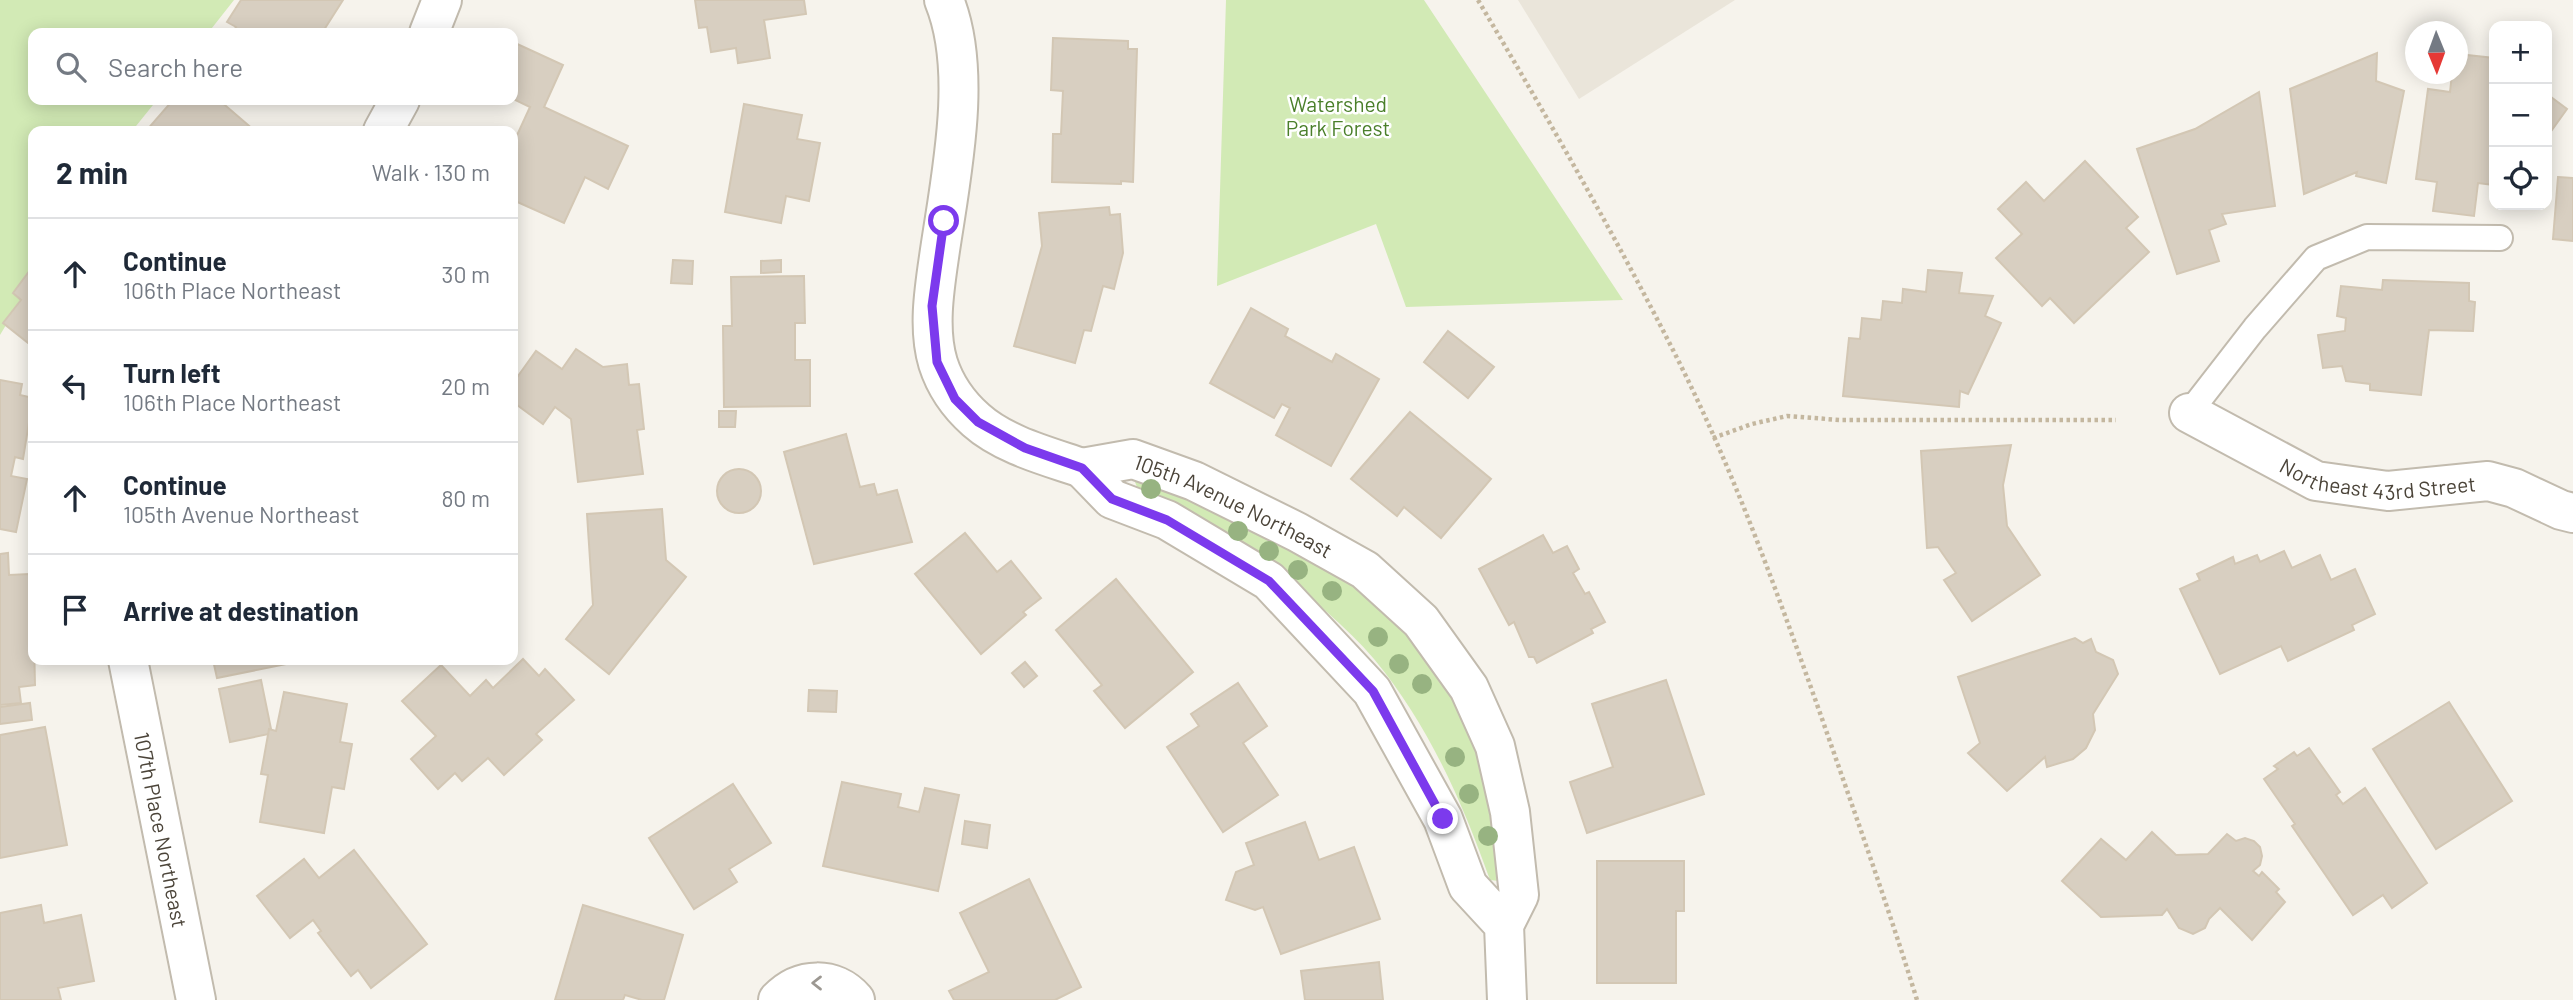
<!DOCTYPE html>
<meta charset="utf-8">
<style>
:root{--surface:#fff;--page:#f2f2f3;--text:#1f2937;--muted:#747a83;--line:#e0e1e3}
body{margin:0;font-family:Barlow,sans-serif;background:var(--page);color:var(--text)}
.controls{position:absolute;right:21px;top:21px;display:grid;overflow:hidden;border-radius:14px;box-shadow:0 4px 18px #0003}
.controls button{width:63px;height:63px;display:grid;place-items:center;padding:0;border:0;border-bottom:2px solid var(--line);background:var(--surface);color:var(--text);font:35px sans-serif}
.compass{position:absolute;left:2405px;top:21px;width:63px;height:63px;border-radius:50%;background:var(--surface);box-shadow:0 4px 18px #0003;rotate:179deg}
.stop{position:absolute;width:21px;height:21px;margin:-16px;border:5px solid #7c3aed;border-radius:50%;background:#fff}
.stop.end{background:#7c3aed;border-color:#fff;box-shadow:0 2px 7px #0008}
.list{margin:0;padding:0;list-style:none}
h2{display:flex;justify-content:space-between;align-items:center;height:91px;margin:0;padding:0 28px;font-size:30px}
h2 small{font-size:23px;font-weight:400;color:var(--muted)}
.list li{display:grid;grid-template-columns:46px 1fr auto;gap:21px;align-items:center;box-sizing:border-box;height:112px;padding:0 28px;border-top:2px solid var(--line)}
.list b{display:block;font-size:26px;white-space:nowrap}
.list p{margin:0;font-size:23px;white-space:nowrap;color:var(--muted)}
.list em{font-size:23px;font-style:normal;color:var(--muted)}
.icon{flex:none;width:38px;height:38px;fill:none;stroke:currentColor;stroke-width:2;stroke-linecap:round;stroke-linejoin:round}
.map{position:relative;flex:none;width:2573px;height:1000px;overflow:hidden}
.search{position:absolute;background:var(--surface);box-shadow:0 4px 18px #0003;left:28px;top:28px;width:490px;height:77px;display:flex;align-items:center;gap:18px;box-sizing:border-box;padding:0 24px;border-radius:14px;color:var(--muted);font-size:26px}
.panel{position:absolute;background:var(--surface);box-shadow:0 4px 18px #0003;left:28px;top:126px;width:490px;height:539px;border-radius:14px}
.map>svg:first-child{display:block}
.residential{fill:#eae5da}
.green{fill:#d2eab5}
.building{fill:#d8cfc1;stroke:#d3c7b4;stroke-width:2}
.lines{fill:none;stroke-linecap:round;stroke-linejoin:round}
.lane-casing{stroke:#c2bbae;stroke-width:28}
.street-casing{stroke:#c2bbae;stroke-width:42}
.path{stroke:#c4b79f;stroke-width:4.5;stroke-dasharray:3.5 3.5;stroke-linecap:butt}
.lane{stroke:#fff;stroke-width:24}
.street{stroke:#fff;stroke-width:38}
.tree{fill:#97b381}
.oneway{stroke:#9c9892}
.route{stroke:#7c3aed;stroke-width:9}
.labels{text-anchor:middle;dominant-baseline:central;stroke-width:5;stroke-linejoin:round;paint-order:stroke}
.park-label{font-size:21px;fill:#4a7f2a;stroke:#fff}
.street-label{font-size:21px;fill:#4b4439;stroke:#fff}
</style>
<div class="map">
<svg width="2573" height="1000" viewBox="0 0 2573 1000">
<rect width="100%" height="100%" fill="#f6f3ec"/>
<polygon class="residential" points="1518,0 1735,0 1579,99"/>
<g class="green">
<polygon points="0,0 234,0 208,33 33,33 33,100 157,100 132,131 33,131 33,280 0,335"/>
<polygon points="1226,0 1424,0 1623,300 1406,307 1376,224 1217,286"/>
<path d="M1142 479C1317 545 1455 620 1494 818 1498 838 1498 861 1499 881L1490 880C1462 801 1428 724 1374 659 1315 590 1216 529 1137 487L1135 482Z"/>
</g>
<g class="building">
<polygon points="241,0 343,0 322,33 232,33 236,27 227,22"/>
<polygon points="695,0 804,0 806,14 764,20 770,58 738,63 736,48 711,52 707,27 699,28"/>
<polygon points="1053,38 1128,41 1128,49 1137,49 1133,182 1121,181 1121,184 1052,182 1053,134 1061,134 1063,91 1051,90"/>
<polygon points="515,43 563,65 544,107 628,146 608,189 585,177 564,223 513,200 513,144 530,107 513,99"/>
<polygon points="2377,53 2376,81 2404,91 2386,183 2356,176 2357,172 2304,194 2290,89"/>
<polygon points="2458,54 2494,58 2494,185 2478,183 2474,216 2433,211 2437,182 2416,179 2428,89 2450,92 2452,74 2458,74"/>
<polygon points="2259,92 2275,206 2222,214 2226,224 2209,230 2219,261 2177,274 2137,149 2195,129"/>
<polygon points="2547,94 2567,109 2547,137"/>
<polygon points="173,100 180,100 185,104 189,100 219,100 255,131 146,131"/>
<polygon points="744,104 802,115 797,139 820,143 809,201 786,196 781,223 725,212"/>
<polygon points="2085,161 2138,217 2126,228 2149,252 2074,323 2050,298 2042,306 1996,258 2022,234 1998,209 2026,182 2044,201"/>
<polygon points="2558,177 2573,178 2573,241 2553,239"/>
<polygon points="1109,207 1110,215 1120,214 1123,253 1114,289 1103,286 1091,331 1084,330 1075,363 1014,346 1042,246 1039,213"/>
<polygon points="673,260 693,261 692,284 671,283"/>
<polygon points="781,260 781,272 761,273 761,261"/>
<polygon points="33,266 33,347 3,323 21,300 13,293"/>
<polygon points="1928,270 1962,273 1959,293 1993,296 1985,316 2001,323 1968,394 1960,391 1959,407 1843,396 1849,338 1860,339 1862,318 1881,320 1883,301 1902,303 1903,289 1926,292"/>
<polygon points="804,276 805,323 795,323 795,360 810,360 810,406 724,407 723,326 732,326 731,277"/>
<polygon points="2383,280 2469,283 2469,301 2475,302 2473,331 2429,330 2421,395 2370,390 2370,384 2346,381 2342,366 2323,368 2318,335 2345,331 2346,318 2337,316 2341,286 2382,290"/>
<polygon points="1251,308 1288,329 1285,336 1332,362 1336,354 1379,379 1331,466 1276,435 1290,408 1282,404 1274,418 1210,383"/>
<polygon points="1448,331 1494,367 1468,398 1424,362"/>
<polygon points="576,349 603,367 627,364 629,385 639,384 644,429 637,430 643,474 578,482 571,419 555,407 543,424 513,402 513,383 536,351 562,369"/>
<polygon points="0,380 22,384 20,395 33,398 23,459 15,457 11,476 27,479 16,532 0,529"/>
<polygon points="719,411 736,411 735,427 719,427"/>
<polygon points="1410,412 1491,479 1441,538 1404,507 1397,516 1351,479"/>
<polygon points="846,434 860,487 874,484 877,495 897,490 912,542 814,564 784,452"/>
<polygon points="2011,445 2003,485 2007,526 2040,575 1972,621 1944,580 1956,573 1938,547 1927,548 1921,451"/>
<circle cx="739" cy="491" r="22"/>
<polygon points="662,509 666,560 686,577 609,674 566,639 593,605 587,514"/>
<polygon points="965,533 997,572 1011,561 1041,598 1023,612 1026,615 981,654 915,574"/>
<polygon points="1543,535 1553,553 1567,546 1579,569 1573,573 1585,594 1589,592 1605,622 1591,629 1593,633 1537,663 1534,657 1529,657 1514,622 1509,625 1479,569"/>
<polygon points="2284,551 2292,568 2320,555 2331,580 2355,569 2375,614 2352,625 2354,630 2288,661 2281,646 2220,674 2180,589 2200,580 2197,574 2233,557 2235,564 2257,555 2260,562"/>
<polygon points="8,553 9,575 29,574 30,594 33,594 35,685 19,687 21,703 0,705 0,554"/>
<polygon points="1116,579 1193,672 1125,728 1094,691 1102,685 1056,630"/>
<polygon points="2075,638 2083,643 2091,639 2096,652 2113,660 2118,674 2093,714 2095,730 2086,748 2073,759 2047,767 2045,757 2007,791 1968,753 1980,743 1958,677"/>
<polygon points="523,659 539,676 545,669 574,700 536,734 542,740 504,775 488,758 462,781 455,773 438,789 411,759 436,736 402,701 441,665 470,696 486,680 493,688"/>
<polygon points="213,660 306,660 217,678"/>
<polygon points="1025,662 1037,676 1024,687 1012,673"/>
<polygon points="261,680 271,729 269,734 230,742 219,689"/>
<polygon points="1666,680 1704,794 1587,833 1570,782 1613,767 1592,704"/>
<polygon points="1238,683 1267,726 1243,743 1278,795 1223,832 1167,747 1199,726 1191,714"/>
<polygon points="809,690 837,691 836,712 808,711"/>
<polygon points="284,692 347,704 340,742 352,744 344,789 332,787 324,833 260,822 268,775 261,774 269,729 276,731"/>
<polygon points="2449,702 2512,801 2436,849 2373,749"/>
<polygon points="30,703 32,720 0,724 0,707"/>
<polygon points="45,727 67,845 0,858 0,735"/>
<polygon points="2309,748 2340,792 2336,795 2343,804 2365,788 2427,883 2392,908 2383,895 2353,915 2292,826 2295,824 2264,779 2278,769 2274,766 2294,752 2297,756"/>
<polygon points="842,782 901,794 898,807 919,812 925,788 959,795 938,891 823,866"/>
<polygon points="733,784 771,843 729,869 737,882 694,909 649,838"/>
<polygon points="965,821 990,825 987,848 962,844"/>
<polygon points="1305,822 1319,860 1354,847 1380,919 1281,954 1263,907 1255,910 1226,900 1236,872 1254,865 1246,843"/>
<polygon points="2152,832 2176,855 2208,854 2227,834 2236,841 2245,838 2254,841 2260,847 2262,856 2260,865 2253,871 2259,876 2262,872 2279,889 2276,892 2285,902 2252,940 2220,908 2209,919 2205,928 2193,934 2179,928 2167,909 2162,915 2101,917 2062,881 2101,839 2126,860"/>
<polygon points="354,850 427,944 371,988 358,970 351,976 318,933 321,931 313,920 290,938 257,896 304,859 319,878"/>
<polygon points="1597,861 1684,861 1684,911 1676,911 1676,983 1597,983"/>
<polygon points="1029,879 1081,987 1055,1000 954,1000 949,991 989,972 960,913"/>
<polygon points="41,905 44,923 81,915 94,981 58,988 61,1000 0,1000 0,913"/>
<polygon points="583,905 683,935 664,1000 642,1000 625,995 623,1000 555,1000"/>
<polygon points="1379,962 1383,1000 1305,1000 1301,971"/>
</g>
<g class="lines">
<defs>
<polyline id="lane" points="2189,413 2255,328 2316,258 2367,237 2500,238"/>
<g id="street">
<path d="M944 0C974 73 950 180 939 257 934 291 928 330 938 363 945 385 959 405 976 420 1004 445 1047 456 1082 468"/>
<polyline points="429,33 442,0"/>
<polyline points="383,131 400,100"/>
<path id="s1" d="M2189 413 2316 481 2388 491 2488 481 2514 488 2561 510 2573 513"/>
<path id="s2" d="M128 660 196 1000"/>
<path id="s3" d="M1504 925 1468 886 1443 819 1372 691 1269 581 1167 520 1112 499 1082 468 1133 459 1194 481 1297 532 1365 570 1421 621 1469 688 1495 746 1510 812 1519 895 1504 925 1507 1000"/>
<path d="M778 1000C800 977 834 976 855 1000"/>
</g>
</defs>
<use href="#lane" class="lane-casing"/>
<use href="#street" class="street-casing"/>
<g class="path">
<path d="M1478 0C1547 117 1615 235 1676 356 1734 471 1777 592 1820 713 1853 808 1887 903 1917 1000"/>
<polyline points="1713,438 1752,424 1787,416 1840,420 2116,420"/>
</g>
<use href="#lane" class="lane"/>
<use href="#street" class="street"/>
</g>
<g class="tree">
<circle cx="1151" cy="489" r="10"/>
<circle cx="1238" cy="531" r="10"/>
<circle cx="1269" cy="551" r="10"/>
<circle cx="1298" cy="570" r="10"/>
<circle cx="1332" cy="591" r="10"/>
<circle cx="1378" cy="637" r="10"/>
<circle cx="1399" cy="664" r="10"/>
<circle cx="1422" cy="684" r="10"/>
<circle cx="1455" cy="757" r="10"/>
<circle cx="1469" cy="794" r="10"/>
<circle cx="1488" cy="836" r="10"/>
</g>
<defs><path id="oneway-chevron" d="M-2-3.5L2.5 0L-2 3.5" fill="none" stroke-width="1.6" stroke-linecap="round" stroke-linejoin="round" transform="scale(1.75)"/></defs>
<use class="oneway" href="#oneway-chevron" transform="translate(817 983) rotate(180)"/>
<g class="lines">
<polyline class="route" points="944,221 932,306 937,362 955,399 978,422 1025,448 1082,468 1112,499 1167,520 1269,581 1373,691 1443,819"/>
</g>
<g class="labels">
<g class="park-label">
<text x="1338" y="103">Watershed<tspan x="1338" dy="24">Park Forest</tspan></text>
</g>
<g class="street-label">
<text stroke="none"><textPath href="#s1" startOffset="205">Northeast 43rd Street</textPath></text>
<text stroke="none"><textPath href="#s3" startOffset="805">105th Avenue Northeast</textPath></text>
<text stroke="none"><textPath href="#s2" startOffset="173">107th Place Northeast</textPath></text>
</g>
</g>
</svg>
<div class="controls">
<button>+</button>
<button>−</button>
<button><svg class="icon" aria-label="locate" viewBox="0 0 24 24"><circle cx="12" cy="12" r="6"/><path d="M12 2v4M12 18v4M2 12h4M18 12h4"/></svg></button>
</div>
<svg class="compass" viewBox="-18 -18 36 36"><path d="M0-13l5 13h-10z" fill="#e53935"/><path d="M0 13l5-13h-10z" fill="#747a83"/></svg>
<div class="stop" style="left:944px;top:221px"></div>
<div class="stop end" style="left:1443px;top:819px"></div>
<div class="search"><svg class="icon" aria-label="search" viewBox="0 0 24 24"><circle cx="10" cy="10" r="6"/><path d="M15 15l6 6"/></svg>Search here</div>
<section class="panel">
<h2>2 min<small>Walk · 130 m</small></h2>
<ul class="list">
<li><svg class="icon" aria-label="ahead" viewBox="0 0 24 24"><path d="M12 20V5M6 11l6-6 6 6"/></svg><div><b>Continue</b><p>106th Place Northeast</p></div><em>30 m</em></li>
<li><svg class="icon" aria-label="left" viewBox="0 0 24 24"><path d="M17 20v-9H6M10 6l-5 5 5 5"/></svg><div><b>Turn left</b><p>106th Place Northeast</p></div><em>20 m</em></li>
<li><svg class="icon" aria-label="ahead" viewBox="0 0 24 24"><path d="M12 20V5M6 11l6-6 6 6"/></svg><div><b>Continue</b><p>105th Avenue Northeast</p></div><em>80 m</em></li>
<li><svg class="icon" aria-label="arrive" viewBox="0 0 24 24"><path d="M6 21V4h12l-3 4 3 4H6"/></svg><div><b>Arrive at destination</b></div></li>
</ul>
</section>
</div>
